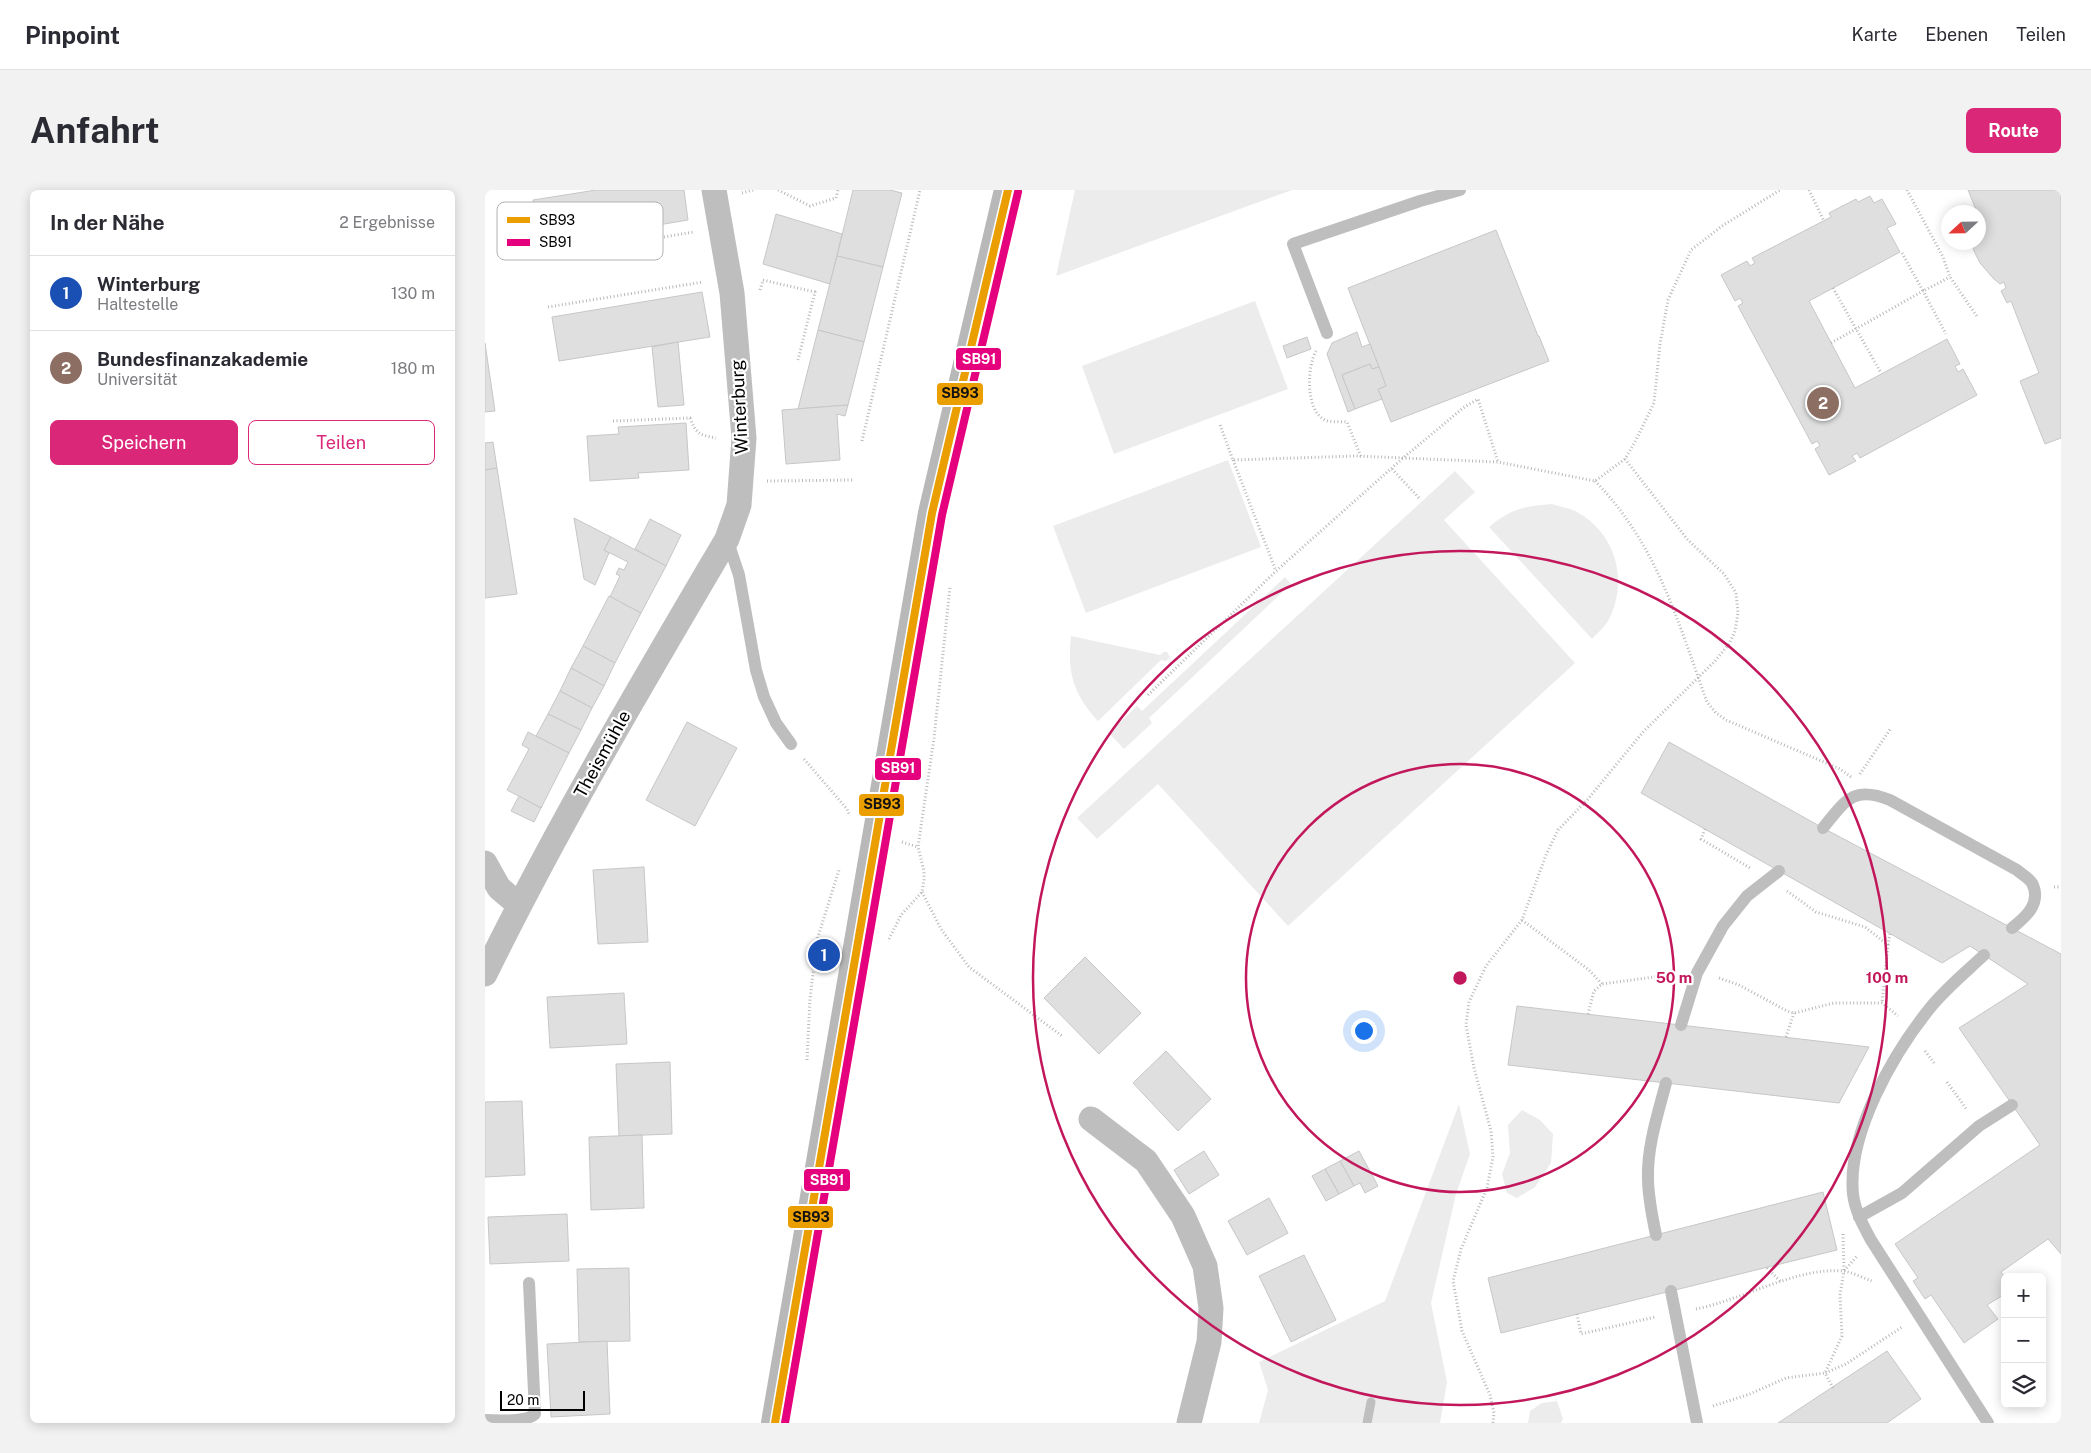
<!DOCTYPE html>
<html lang="de">
<meta charset="utf-8">
<style>
:root{--surface:#fff;--page:#f2f2f3;--text:#2b2b33;--muted:#7c7c81;--line:#e1e1e2;--accent:#db2777}
body{margin:0;font-family:"Public Sans",sans-serif;background:var(--page);color:var(--text)}
.controls{position:absolute;right:15px;bottom:15px;display:grid;overflow:hidden;border-radius:8px;box-shadow:0 2px 12px #0003}
.controls button{width:45px;height:45px;display:grid;place-items:center;padding:0;border:0;border-bottom:1px solid var(--line);background:var(--surface);color:var(--text);font:25px sans-serif}
.compass{position:absolute;left:1456px;top:15px;width:45px;height:45px;border-radius:50%;background:var(--surface);box-shadow:0 2px 12px #0003;rotate:248deg}
.scale{position:absolute;left:15px;bottom:12px;width:85px;box-sizing:border-box;padding-left:5px;border:2px solid #000;border-top:0;font-size:14px;line-height:18px;white-space:nowrap;color:#000;-webkit-text-stroke:4px #fff;paint-order:stroke}
.you{position:absolute;left:878px;top:840px;width:18px;height:18px;margin:-12px;border:4px solid #fff;border-radius:50%;background:#1a73e8;box-shadow:0 0 0 8px #1a73e833}
.badge{display:grid;place-items:center;width:32px;height:32px;border-radius:50%;background:var(--accent);color:#fff;font-size:16px;font-weight:700}
.pin{position:absolute;translate:-50% -50%;border:2px solid #fff;box-shadow:0 1px 5px #0006}
.list{margin:0;padding:0;list-style:none}
h2{display:flex;justify-content:space-between;align-items:center;height:65px;margin:0;padding:0 20px;font-size:21px}
h2 small{font-size:16px;font-weight:400;color:var(--muted)}
.list li{display:grid;grid-template-columns:32px 1fr auto;gap:15px;align-items:center;box-sizing:border-box;height:75px;padding:0 20px;border-top:1px solid var(--line)}
.list b{display:block;font-size:19px;white-space:nowrap}
.list p{margin:0;font-size:16px;white-space:nowrap;color:var(--muted)}
.list em{font-size:16px;font-style:normal;color:var(--muted)}
.actions{display:flex;gap:10px;padding:15px 20px}
.actions a{flex:1;padding:11px 0;border:1px solid var(--accent);border-radius:8px;text-align:center;font-size:18px;color:var(--accent)}
.actions .main{background:var(--accent);color:#fff}
.icon{flex:none;width:28px;height:28px;fill:none;stroke:currentColor;stroke-width:2;stroke-linecap:round;stroke-linejoin:round}
.map{position:relative;flex:none;width:1576px;height:1233px;overflow:hidden;border-radius:8px}
header{display:flex;align-items:center;gap:30px;box-sizing:border-box;height:70px;padding:0 25px;background:var(--surface);border-bottom:1px solid var(--line)}
header strong{font-size:24px}
nav{display:flex;gap:28px;margin-inline-start:auto;font-size:18px}
.intro{display:flex;align-items:center;justify-content:space-between;box-sizing:border-box;height:120px;padding:0 30px}
h1{margin:0;font-size:35px}
.button{padding:12px 22px;border-radius:8px;background:var(--accent);color:#fff;font-size:18px;font-weight:700}
main{display:flex;gap:30px;padding:0 30px}
aside{flex:1;background:var(--surface);border-radius:8px;box-shadow:0 2px 12px #0003}
.map>svg:first-child{display:block}
.green{fill:#ececec}
.lines{fill:none;stroke-linecap:round;stroke-linejoin:round}
.stream{stroke:#bfbfbf;stroke-width:9}
.building{fill:#dfdfdf;stroke:#c7c7c7}
.path{stroke:#b9b9b9;stroke-width:3;stroke-dasharray:1 2.5;stroke-linecap:butt}
.service{stroke:#bebebe;stroke-width:12}
.minor{stroke:#bebebe;stroke-width:25}
.secondary{stroke:#b8b8b8;stroke-width:28}
.bus-1-casing{stroke:#fff;stroke-width:11}
.bus-2-casing{stroke:#fff;stroke-width:11}
.bus-1{stroke:#eb9e00;stroke-width:8}
.bus-2{stroke:#e5007d;stroke-width:8}
.ring{fill:none;stroke:#c2185b;stroke-width:2.5}
.labels{text-anchor:middle;dominant-baseline:central;stroke-width:4.5;stroke-linejoin:round;paint-order:stroke}
.street-label{font-size:18px;fill:#000;stroke:#fff}
.key{fill:#fff;stroke:#b2b2b2;stroke-width:1}
.key-label{font-size:14px;fill:#000}
.centre{fill:#c2185b;stroke:#fff;stroke-width:2.5}
.ring-label{font-size:15px;text-anchor:middle;font-weight:bold;fill:#c2185b;stroke:#fff;stroke-width:4.5;stroke-linejoin:round;paint-order:stroke}
.line-badge{stroke:#fff;stroke-width:2}
.badge-label{font-size:14px;text-anchor:middle;font-weight:bold;fill:#fff}
.pale-badge-label{font-size:14px;text-anchor:middle;font-weight:bold;fill:#111}
</style>
<header>
<strong>Pinpoint</strong>
<nav><a>Karte</a><a>Ebenen</a><a>Teilen</a></nav>
</header>
<div class="intro"><h1>Anfahrt</h1><a class="button">Route</a></div>
<main>
<aside>
<h2>In der Nähe<small>2 Ergebnisse</small></h2>
<ul class="list">
<li><span class="badge" style="background:#1a4fb4">1</span><div><b>Winterburg</b><p>Haltestelle</p></div><em>130 m</em></li>
<li><span class="badge" style="background:#8d6e63">2</span><div><b>Bundesfinanzakademie</b><p>Universität</p></div><em>180 m</em></li>
</ul>
<div class="actions"><a class="main">Speichern</a><a>Teilen</a></div>
</aside>
<div class="map">
<svg width="1576" height="1233" viewBox="0 0 1576 1233">
<rect width="100%" height="100%" fill="#fff"/>
<g class="green">
<polygon points="590,0 807,0 571,86"/>
<polygon points="770,111 803,199 629,264 597,176"/>
<polygon points="743,270 776,357 601,423 568,336"/>
<polygon points="970,281 990,302 959,330 1090,473 803,736 673,594 612,649 592,628"/>
<path d="M1067 314C1075 317 1085 318 1092 322 1132 344 1144 393 1123 431 1119 438 1112 443 1107 449L1004 337C1025 319 1040 316 1067 314Z"/>
<polygon points="800,387 806,394 664,528 667,533 639,559 624,543 652,516 657,521"/>
<path d="M586 446 675 465 679 462H682L685 467 681 471 676 470 613 531C588 504 582 482 586 446Z"/>
<polygon points="974,914 985,964 971,1004 946,1113 962,1192 955,1233 774,1233 783,1200 774,1172 900,1111"/>
<polygon points="1037,920 1055,930 1068,944 1066,973 1050,997 1032,1008 1022,1003 1017,984 1025,963 1023,935"/>
<polygon points="1072,1211 1078,1229 1076,1233 1043,1233 1045,1221 1057,1213"/>
</g>
<g class="lines">
<polyline class="stream" points="882,1233 886,1212"/>
</g>
<g class="building">
<polygon points="111,0 199,0 203,30 55,55 48,10"/>
<polygon points="368,0 405,0 417,3 398,77 352,66"/>
<polygon points="1483,0 1576,0 1576,248 1560,254 1535,191 1554,183 1526,111 1522,113 1516,101 1521,98 1519,92 1515,94 1508,88 1495,73 1489,61 1487,52 1494,52 1495,30 1494,22 1492,22"/>
<polygon points="1385,6 1389,13 1397,9 1411,34 1402,38 1415,62 1324,111 1370,198 1462,149 1475,174 1470,176 1473,182 1478,179 1492,205 1375,268 1372,263 1367,266 1371,271 1344,285 1330,259 1335,256 1334,254 1332,251 1327,254 1253,116 1258,113 1255,108 1250,111 1236,85 1262,71 1265,76 1270,73 1267,68 1346,27 1344,23 1371,9 1373,12"/>
<polygon points="291,24 357,44 345,94 278,74"/>
<polygon points="1011,40 1053,146 1054,146 1064,171 906,232 893,199 901,196 863,98"/>
<polygon points="352,66 398,77 379,152 333,140"/>
<polygon points="217,102 225,147 74,171 67,127"/>
<polygon points="333,140 379,152 363,215 313,219"/>
<polygon points="872,142 877,157 885,154 894,177 887,179 885,174 857,185 870,219 863,222 842,164 847,153"/>
<polygon points="822,147 826,159 802,168 798,156"/>
<polygon points="193,152 199,215 173,217 167,157"/>
<polygon points="0,153 10,221 0,222"/>
<polygon points="885,174 887,179 894,177 901,196 893,199 897,209 870,219 857,185"/>
<polygon points="363,215 360,226 352,224 355,270 301,274 297,220"/>
<polygon points="201,233 204,280 153,283 154,288 105,291 102,246 134,244 133,237"/>
<polygon points="8,252 12,278 0,280 0,253"/>
<polygon points="12,278 32,404 0,408 0,280"/>
<polygon points="89,328 126,347 119,360 124,363 110,395 99,389"/>
<polygon points="165,329 196,345 181,376 150,359"/>
<polygon points="126,347 181,376 156,423 125,407 135,386 131,384 134,378 139,380 143,372 119,360"/>
<polygon points="124,406 156,423 130,473 98,456"/>
<polygon points="98,456 130,473 119,496 86,478"/>
<polygon points="86,478 119,496 107,518 75,501"/>
<polygon points="75,501 107,518 96,540 63,524"/>
<polygon points="63,524 96,540 84,563 51,546"/>
<polygon points="202,532 252,558 210,636 161,610"/>
<polygon points="43,542 84,563 56,618 22,600 44,559 37,555"/>
<polygon points="1184,552 1338,638 1576,764 1576,1064 1563,1049 1516,1082 1520,1087 1520,1104 1502,1115 1513,1129 1479,1153 1446,1105 1440,1109 1428,1091 1433,1088 1410,1054 1555,955 1474,838 1543,794 1485,756 1457,773 1156,603"/>
<polygon points="34,606 56,618 57,616 49,632 26,621"/>
<polygon points="159,677 163,752 113,754 108,680"/>
<polygon points="600,767 656,823 614,864 559,808"/>
<polygon points="139,803 142,854 65,858 62,807"/>
<polygon points="1032,816 1384,857 1354,913 1181,893 1023,875"/>
<polygon points="681,861 726,909 693,941 648,893"/>
<polygon points="185,872 187,944 134,946 131,874"/>
<polygon points="37,911 40,985 0,987 0,912"/>
<polygon points="157,945 159,1018 106,1020 104,947"/>
<polygon points="719,961 734,985 704,1004 689,980"/>
<polygon points="874,961 893,996 880,1003 875,993 869,996 855,971"/>
<polygon points="855,971 869,996 854,1004 840,979"/>
<polygon points="840,979 854,1004 841,1011 827,986"/>
<polygon points="1338,1002 1352,1060 1016,1143 1003,1088"/>
<polygon points="784,1008 803,1043 762,1065 743,1031"/>
<polygon points="82,1024 84,1071 5,1074 3,1027"/>
<polygon points="819,1065 851,1130 806,1152 774,1086"/>
<polygon points="144,1078 145,1151 94,1152 92,1079"/>
<polygon points="122,1151 125,1224 66,1227 62,1154"/>
<polygon points="1402,1161 1436,1209 1402,1233 1293,1233"/>
</g>
<g class="lines">
<g class="path">
<polyline points="293,0 325,16 351,8 353,0"/>
<polyline points="1324,0 1339,31"/>
<polyline points="1422,0 1458,67 1465,87 1493,128"/>
<polyline points="257,3 268,0"/>
<polyline points="1417,63 1438,101 1465,87"/>
<polyline points="58,67 209,42"/>
<polyline points="1348,98 1396,183"/>
<polyline points="275,100 278,90 330,102 313,170"/>
<polyline points="63,117 218,92"/>
<polyline points="1346,153 1438,101 1461,144"/>
<path d="M831 161C822 177 820 220 840 230 846 233 855 231 862 232L876 267"/>
<path d="M128 231 205 228C211 244 215 245 231 248"/>
<polyline points="735,235 748,270 871,266 1013,272 1110,291 1140,269 1151,250 1169,213 1175,154 1183,110 1206,60 1237,36 1295,0"/>
<polyline points="377,251 435,0"/>
<polyline points="748,270 791,381"/>
<polyline points="907,279 935,309"/>
<polyline points="282,291 367,290"/>
<path d="M1110 291C1172 354 1193 432 1222 512L1231 523 1241 530 1355 579 1366 587"/>
<polyline points="663,505 791,381 918,268 978,218 993,209 1013,272"/>
<polyline points="319,569 362,619 365,626"/>
<polyline points="1375,584 1406,538"/>
<polyline points="1220,639 1216,649 1265,678"/>
<polyline points="417,652 433,657"/>
<polyline points="1569,697 1576,697"/>
<polyline points="1302,701 1331,722 1380,737 1403,755 1397,813"/>
<polyline points="437,702 456,739 484,777 577,846"/>
<polyline points="1037,730 1104,780 1117,794"/>
<polyline points="404,749 416,725 437,702 439,690 439,681 433,657 449,548 465,397"/>
<polyline points="1403,755 1405,744"/>
<polyline points="1234,788 1254,795 1302,821 1309,823 1349,813 1397,813 1413,826"/>
<polyline points="1103,824 1109,801 1117,794 1191,784"/>
<polyline points="1301,847 1309,823"/>
<polyline points="1440,861 1450,874"/>
<polyline points="322,870 325,809 332,750 354,680"/>
<polyline points="1462,892 1482,920"/>
<polyline points="1358,1044 1359,1080"/>
<polyline points="1282,1078 1296,1092"/>
<path d="M1211 1119C1257 1110 1312 1077 1358 1081 1367 1082 1378 1088 1387 1091"/>
<polyline points="1092,1124 1096,1144 1170,1127"/>
<polyline points="1348,1198 1340,1183 1361,1174 1417,1137"/>
<polyline points="1228,1216 1265,1204 1301,1188 1340,1183 1357,1146 1355,1105 1359,1081 1372,1066"/>
<polyline points="1008,1233 1009,1223 1005,1205 977,1141 968,1091 976,1059 1002,998 1008,967 1006,941 989,878 981,835 984,812 1001,776 1037,730 1061,665 1073,640 1103,609 1158,542 1230,471 1244,454 1250,441 1253,423 1251,403 1239,384 1202,349 1140,269"/>
</g>
<g class="service">
<polyline points="842,143 808,54 935,11 975,0"/>
<polyline points="242,349 254,385 271,480 279,507 291,533 306,554"/>
<path d="M1338 638C1360 611 1368 595 1405 610L1532 680C1536 684 1544 688 1547 693 1557 713 1541 727 1527 738"/>
<path d="M1499 765C1481 782 1460 799 1445 818 1408 864 1362 944 1368 1004 1370 1021 1378 1035 1386 1050L1503 1233"/>
<polyline points="1196,835 1212,783 1238,736 1262,706 1294,681"/>
<polyline points="1374,1027 1417,1003 1494,936 1527,915"/>
<path d="M1171 1045C1167 1026 1163 1007 1163 988 1162 957 1173 923 1181 893"/>
<polyline points="1186,1101 1212,1233"/>
<path d="M0 1230C14 1230 40 1233 50 1224L44 1093"/>
</g>
<g class="minor">
<polyline points="0,673 14,698 34,715"/>
<path d="M0 784C73 635 158 492 242 349L254 315 259 248 247 103 229 0"/>
<polyline points="606,929 661,971 698,1026 720,1076 726,1118 724,1152 704,1233"/>
</g>
<polyline class="secondary" points="290,1233 447,323 523,0"/>
<defs>
<polyline id="bus-1" points="290,1233 447,323 523,0"/>
<polyline id="bus-2" points="300,1233 457,325 533,2"/>
</defs>
<use href="#bus-1" class="bus-1-casing"/>
<use href="#bus-2" class="bus-2-casing"/>
<use href="#bus-1" class="bus-1"/>
<use href="#bus-2" class="bus-2"/>
</g>
<g class="ring">
<circle cx="975" cy="788" r="214"/>
<circle cx="975" cy="788" r="427"/>
</g>
<g class="labels">
<g class="street-label">
<text transform="translate(254 217) rotate(-93)">Winterburg</text>
<text transform="translate(117 564) rotate(-61)">Theismühle</text>
</g>
</g>
<rect x="12" y="12" width="166" height="58" rx="8" class="key"/>
<rect x="22" y="27" width="23" height="6" fill="#eb9e00"/>
<rect x="22" y="49" width="23" height="7" fill="#e5007d"/>
<g class="key-label">
<text x="54" y="35">SB93</text>
<text x="54" y="57">SB91</text>
</g>
<circle cx="975" cy="788" r="8" class="centre"/>
<g class="ring-label">
<text x="1189" y="793">50 m</text>
<text x="1402" y="793">100 m</text>
</g>
<g class="line-badge">
<rect x="470" y="157" width="47" height="24" rx="5" fill="#e5007d"/>
<rect x="451" y="192" width="48" height="24" rx="5" fill="#eb9e00"/>
<rect x="389" y="567" width="48" height="24" rx="5" fill="#e5007d"/>
<rect x="373" y="603" width="47" height="24" rx="5" fill="#eb9e00"/>
<rect x="318" y="978" width="48" height="24" rx="5" fill="#e5007d"/>
<rect x="302" y="1015" width="47" height="24" rx="5" fill="#eb9e00"/>
</g>
<g class="badge-label">
<text x="494" y="174">SB91</text>
<text x="413" y="583">SB91</text>
<text x="342" y="995">SB91</text>
</g>
<g class="pale-badge-label">
<text x="475" y="208">SB93</text>
<text x="397" y="619">SB93</text>
<text x="326" y="1032">SB93</text>
</g>
</svg>
<div class="controls">
<button>+</button>
<button>−</button>
<button><svg class="icon" aria-label="layers" viewBox="0 0 24 24"><path d="M12 4l9 5-9 5-9-5zM3 14l9 5 9-5"/></svg></button>
</div>
<svg class="compass" viewBox="-18 -18 36 36"><path d="M0-13l5 13h-10z" fill="#e53935"/><path d="M0 13l5-13h-10z" fill="#7c7c81"/></svg>
<div class="scale">20 m</div>
<div class="you"></div>
<div class="pin badge" style="left:339px;top:765px;background:#1a4fb4">1</div>
<div class="pin badge" style="left:1338px;top:213px;background:#8d6e63">2</div>
</div>
</main>
